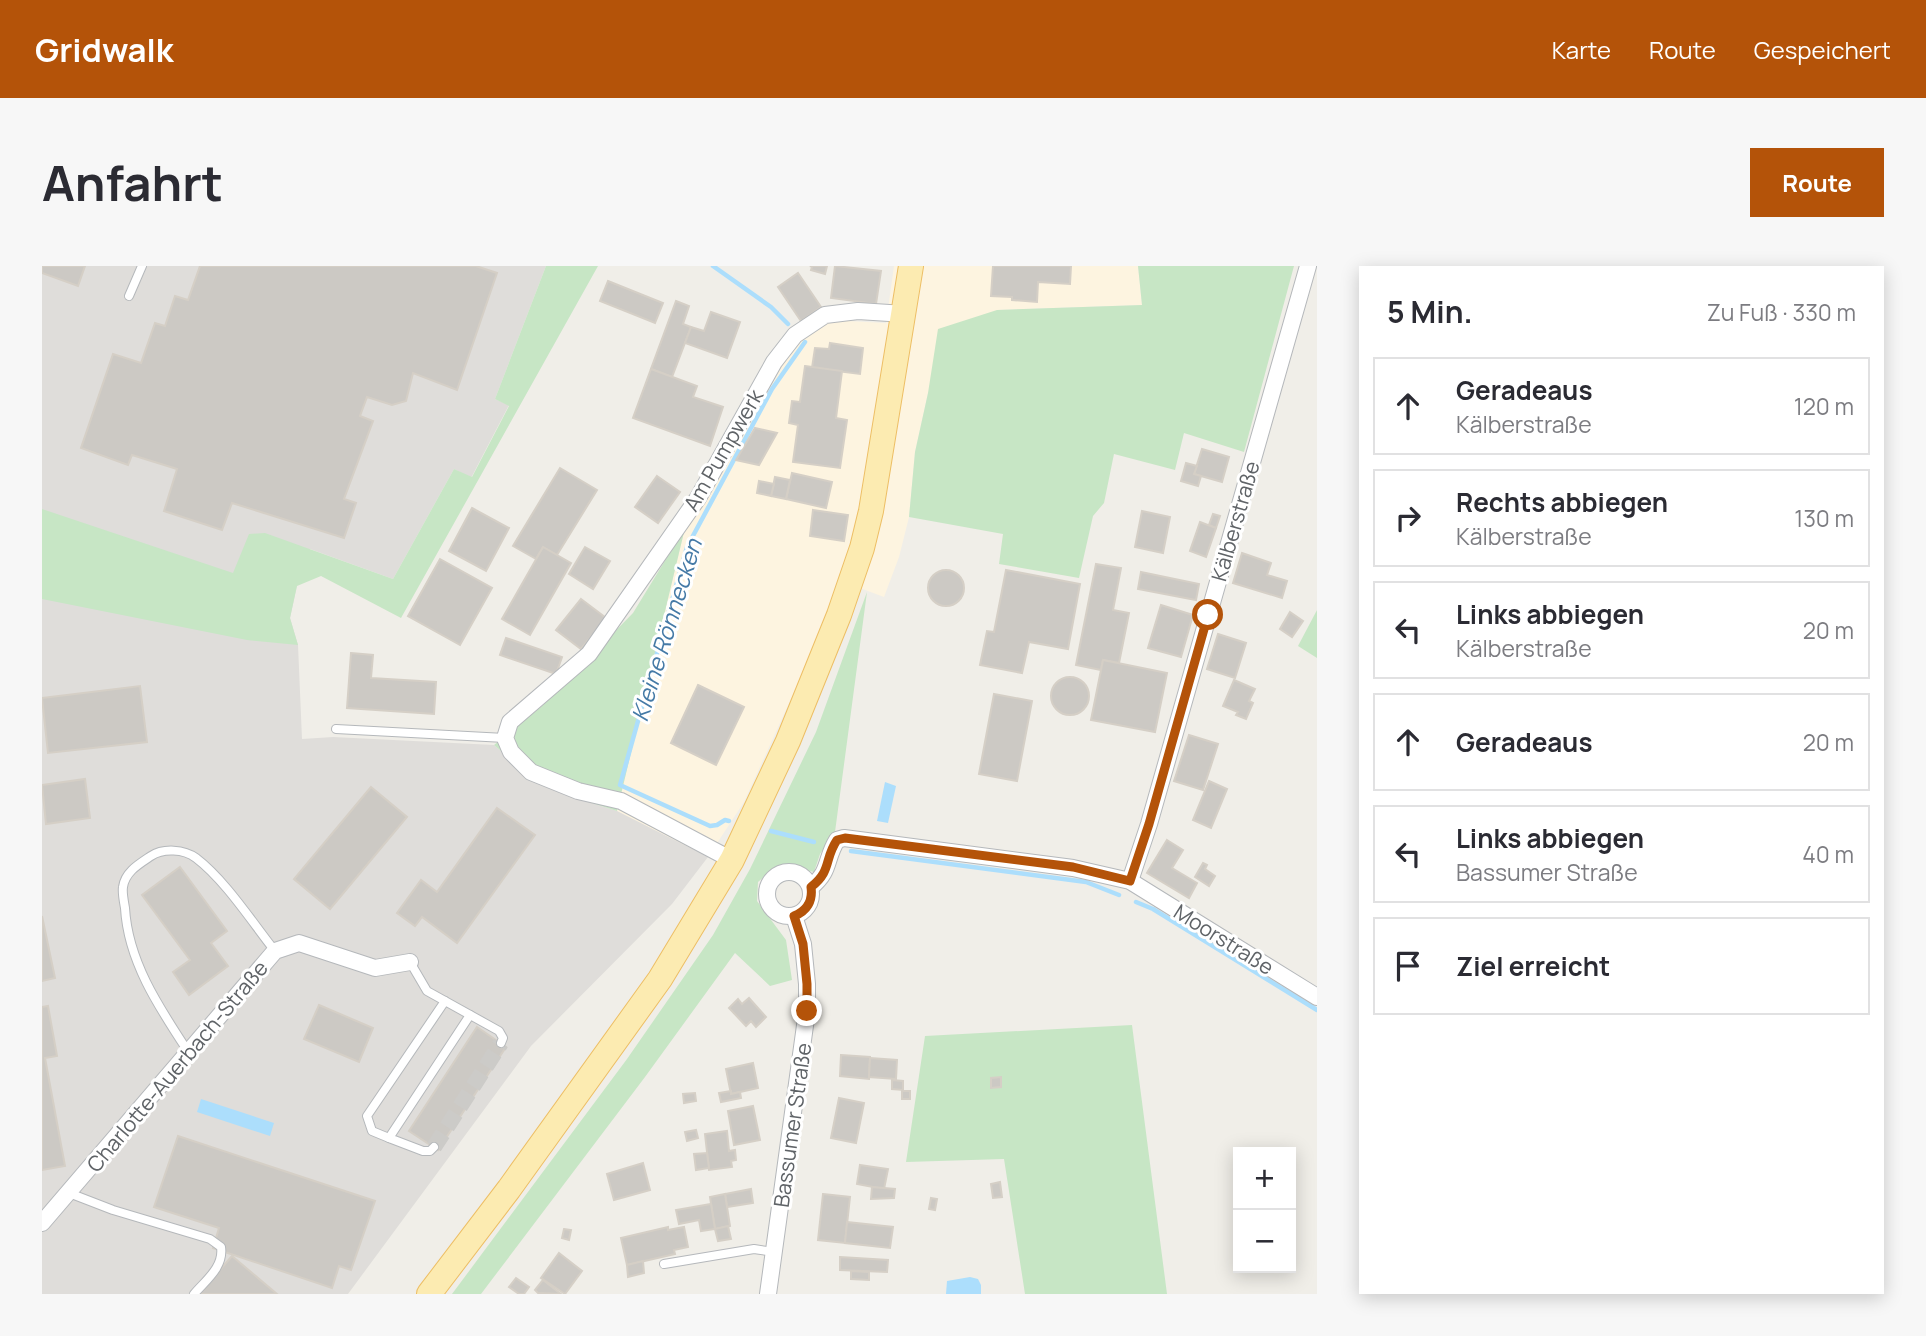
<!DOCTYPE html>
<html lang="de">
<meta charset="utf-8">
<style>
:root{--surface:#fff;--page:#f7f7f7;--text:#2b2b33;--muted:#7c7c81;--line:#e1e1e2;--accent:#b45309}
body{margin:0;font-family:Manrope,sans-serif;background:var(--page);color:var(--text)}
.controls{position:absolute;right:21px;bottom:21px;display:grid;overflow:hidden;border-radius:0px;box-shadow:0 4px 18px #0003}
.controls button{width:63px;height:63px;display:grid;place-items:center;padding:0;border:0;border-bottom:2px solid var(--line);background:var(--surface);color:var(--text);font:35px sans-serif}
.stop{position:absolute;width:21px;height:21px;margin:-16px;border:5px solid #b45309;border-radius:50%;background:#fff}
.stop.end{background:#b45309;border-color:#fff;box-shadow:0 2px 7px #0008}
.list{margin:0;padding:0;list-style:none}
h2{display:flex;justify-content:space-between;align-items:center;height:91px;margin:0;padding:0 28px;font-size:30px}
h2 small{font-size:23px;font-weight:400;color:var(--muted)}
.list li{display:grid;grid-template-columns:46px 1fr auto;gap:21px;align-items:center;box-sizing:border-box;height:98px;margin:0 14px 14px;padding:0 14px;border:2px solid var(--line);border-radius:0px}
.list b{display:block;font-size:26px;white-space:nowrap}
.list p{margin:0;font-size:23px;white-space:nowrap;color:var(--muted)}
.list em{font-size:23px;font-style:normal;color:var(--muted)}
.icon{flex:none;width:38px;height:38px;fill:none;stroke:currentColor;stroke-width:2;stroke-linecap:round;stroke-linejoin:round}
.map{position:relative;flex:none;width:1275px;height:1028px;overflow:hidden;border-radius:0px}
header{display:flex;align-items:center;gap:42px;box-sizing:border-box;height:98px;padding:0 35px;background:var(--accent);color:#fff}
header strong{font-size:33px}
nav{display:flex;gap:38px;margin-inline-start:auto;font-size:24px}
.intro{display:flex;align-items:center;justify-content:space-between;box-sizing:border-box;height:168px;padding:0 42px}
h1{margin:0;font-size:49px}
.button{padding:18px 32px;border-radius:0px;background:var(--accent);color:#fff;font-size:24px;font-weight:700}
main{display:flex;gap:42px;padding:0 42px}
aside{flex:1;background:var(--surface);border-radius:0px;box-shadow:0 4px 18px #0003}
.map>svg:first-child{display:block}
.commercial{fill:#fdf4e0}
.industrial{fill:#dfddda}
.green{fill:#c7e6c5}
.water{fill:#acdefc}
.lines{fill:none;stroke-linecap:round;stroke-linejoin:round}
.stream{stroke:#acdefc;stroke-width:4.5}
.building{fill:#ccc9c4;stroke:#d5cfc6;stroke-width:2}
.minor-tunnel{stroke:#cccbc8;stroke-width:16;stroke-dasharray:16 8;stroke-linecap:butt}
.service-casing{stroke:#b5b8bb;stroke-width:10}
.minor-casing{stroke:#b5b8bb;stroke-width:18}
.primary-casing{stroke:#edbe64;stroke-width:26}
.service{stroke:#fff;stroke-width:8}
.minor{stroke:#fff;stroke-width:16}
.primary{stroke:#fcebb1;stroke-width:24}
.route{stroke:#b45309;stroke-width:9}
.labels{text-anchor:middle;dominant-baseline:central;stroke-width:6;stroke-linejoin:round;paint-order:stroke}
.street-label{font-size:21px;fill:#5f6367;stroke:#fff}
.water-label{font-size:23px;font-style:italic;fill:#457aa6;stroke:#fff}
</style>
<header>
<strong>Gridwalk</strong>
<nav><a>Karte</a><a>Route</a><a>Gespeichert</a></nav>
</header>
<div class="intro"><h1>Anfahrt</h1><a class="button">Route</a></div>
<main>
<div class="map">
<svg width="1275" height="1028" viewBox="0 0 1275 1028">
<rect width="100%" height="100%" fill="#f0eee8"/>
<polygon class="commercial" points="852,0 1096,0 1100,39 955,44 886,127 873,186 867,251 857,291 842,331 802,316 702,536 666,591 575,545 643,262 664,236 740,100 758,74 785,54 844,57"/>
<polygon class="industrial" points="0,0 504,0 453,133 467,139 429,212 412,203 351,313 268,283 255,319 248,352 256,379 260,473 291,471 452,479 466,491 534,532 575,545 666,591 630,638 489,780 306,1028 0,1028"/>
<g class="green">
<polygon points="504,0 556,0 359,352 279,310 255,320 248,352 256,379 205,374 0,333 0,243 191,307 207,268 223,267 351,313 412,203 430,211 467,140 453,133"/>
<polygon points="1096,0 1252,0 1202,186 1142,167 1133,204 1072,188 1062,237 1051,250 1037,312 957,298 961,268 867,251 873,186 886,127 896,63 955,44 1100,39"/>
<polygon points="643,262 575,545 534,532 466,491 452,479 500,440 591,347"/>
<path d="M825 326 793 566 778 588 772 606C743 599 739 596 716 616L715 635 744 674 750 714 728 720 693 687 603 811 439 1028H410L585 793 671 669 708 603 774 466Z"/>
<polygon points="1275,344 1275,392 1256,380"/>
<polygon points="1090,759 1125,1028 983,1028 962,893 864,896 883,770"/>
</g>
<g class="water">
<polygon points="843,516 854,520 846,557 835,555"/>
<polygon points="159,833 232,857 228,870 155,846"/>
<polygon points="928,1011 936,1013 939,1019 939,1028 904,1028 905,1015"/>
</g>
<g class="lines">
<g class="stream">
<polyline points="671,0 729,41 746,58"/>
<polyline points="687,555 683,554 675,559 668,560 578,519 645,281 730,123 763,76"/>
<polyline points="729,565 772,576"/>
<polyline points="809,585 1044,616 1077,629"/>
<polyline points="1094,636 1111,643 1275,744"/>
</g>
</g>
<g class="building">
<polygon points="0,0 43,0 36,20 0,7"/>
<polygon points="158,0 434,0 455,7 415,124 371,107 364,135 350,139 325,131 318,150 331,155 302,233 314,237 302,272 190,237 180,264 122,245 135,203 90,189 86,199 39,182 71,88 99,97 113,57 123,60 133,30 146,34"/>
<polygon points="768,0 785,0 783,8 769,4 770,1"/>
<polygon points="793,0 839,5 834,38 789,32"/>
<polygon points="951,0 1029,0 1028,18 996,16 995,36 970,34 970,31 949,30"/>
<polygon points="756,7 779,41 759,55 736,21"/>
<polygon points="566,15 621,37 613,57 558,35"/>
<polygon points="634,35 647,40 641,58 649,61 630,111 609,103"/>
<polygon points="669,46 698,56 685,92 643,77 649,61 662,65"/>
<polygon points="788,77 821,82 818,108 770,102 773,82 787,83"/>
<polygon points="763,100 800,105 794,152 805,154 798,202 751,196 756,159 747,157 750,135 758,136"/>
<polygon points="609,103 655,120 651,131 681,141 668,180 591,152"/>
<polygon points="713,162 735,167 717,199 694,194"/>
<polygon points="1160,183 1187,191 1180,216 1152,208"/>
<polygon points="1144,197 1155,200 1152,208 1159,210 1156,220 1139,215"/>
<polygon points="518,202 555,224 515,289 501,281 494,293 471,280"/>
<polygon points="750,207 790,216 784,242 744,233"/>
<polygon points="615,210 638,226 616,257 593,241"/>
<polygon points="733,211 748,214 744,233 729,230"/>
<polygon points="717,215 732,218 729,230 715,227"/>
<polygon points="430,242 467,262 444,305 407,285"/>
<polygon points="771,244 806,249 802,275 768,270"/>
<polygon points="1100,245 1128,251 1121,287 1093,281"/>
<polygon points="1171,248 1178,250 1174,262 1167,259"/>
<polygon points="1158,256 1174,262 1164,291 1148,285"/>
<polygon points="501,281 529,297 488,369 460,353"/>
<polygon points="543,281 568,295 551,323 527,308"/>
<polygon points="1200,287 1229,297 1225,309 1245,315 1240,332 1191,317"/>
<polygon points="398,293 450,322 418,379 366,350"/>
<polygon points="1054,298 1079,302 1071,344 1087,347 1077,397 1061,394 1059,404 1034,399"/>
<circle cx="904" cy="322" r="18"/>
<polygon points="964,304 1038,318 1026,383 987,376 980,407 938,399 945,365 952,366"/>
<polygon points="1099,306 1157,318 1154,334 1096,323"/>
<polygon points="539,333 564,352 539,383 514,364"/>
<polygon points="1119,339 1151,349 1139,391 1106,382"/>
<polygon points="1248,346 1261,355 1250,371 1238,363"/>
<polygon points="1176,368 1204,377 1193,412 1165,403"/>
<polygon points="464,372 520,391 514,408 458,389"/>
<polygon points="309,387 331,389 329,412 394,416 392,448 305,442"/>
<polygon points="1061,394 1125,407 1113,466 1049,454"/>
<circle cx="1028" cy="430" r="19"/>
<polygon points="1192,414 1213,423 1207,435 1211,437 1204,453 1194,449 1196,446 1181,440"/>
<polygon points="656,419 702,441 674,499 629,477"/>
<polygon points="98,420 105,476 6,487 0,432"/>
<polygon points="952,428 990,435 975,515 937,508"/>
<polygon points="1147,469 1176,478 1161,524 1132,515"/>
<polygon points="43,513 48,552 4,558 0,519"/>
<polygon points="1167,515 1185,523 1169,562 1151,554"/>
<polygon points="329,521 365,551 288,643 252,613"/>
<polygon points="455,542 493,569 415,677 380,651 373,660 355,647 379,614 395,626"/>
<polygon points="1125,574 1141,584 1130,602 1155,617 1147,632 1105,607"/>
<polygon points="1161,597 1165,599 1163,603 1173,610 1167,620 1153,611"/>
<polygon points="138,601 185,665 169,677 186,700 147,729 131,706 148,694 100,629"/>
<polygon points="0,650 13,712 0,715"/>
<polygon points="707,732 724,751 714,761 709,755 704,760 687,742 696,733 700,738"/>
<polygon points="277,739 331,762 317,796 262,773"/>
<polygon points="6,740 15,790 3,792 23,900 0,904 0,741"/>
<polygon points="435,761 464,781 396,884 367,865"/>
<polygon points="799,789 828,791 827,813 798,810"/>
<polygon points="828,792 855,794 854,813 827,811"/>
<polygon points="711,797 716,822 689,828 684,803"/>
<polygon points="959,811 959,821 949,822 949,812"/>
<polygon points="850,814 861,815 861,824 850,823"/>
<polygon points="689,825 689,828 698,826 699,832 679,836 677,827"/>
<rect x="860" y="825" width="8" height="8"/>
<polygon points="653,827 654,835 642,837 641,828"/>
<polygon points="797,832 822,837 814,877 789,872"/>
<polygon points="711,840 718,874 692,879 686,845"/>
<polygon points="654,864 656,872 645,875 643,866"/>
<polygon points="685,865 687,885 693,884 694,894 689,895 690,901 667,904 663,868"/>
<polygon points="136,870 333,935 309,1004 297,1000 290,1022 171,982 177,962 112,941"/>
<polygon points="665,887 667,902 654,904 652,888"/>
<polygon points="601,897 608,924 572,934 565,908"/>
<polygon points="818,899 846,903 842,923 815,918"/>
<polygon points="958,916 960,931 951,932 949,918"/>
<polygon points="830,921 853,923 852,932 829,933"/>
<polygon points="709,923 711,937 685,941 683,928"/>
<polygon points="683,928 688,960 673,963 668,931"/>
<polygon points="781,928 808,931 803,977 776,974"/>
<polygon points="889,932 895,933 893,944 887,943"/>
<polygon points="669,938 673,963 659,965 657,954 637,958 634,944"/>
<polygon points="805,956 851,961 848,982 803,977"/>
<polygon points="686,960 689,973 676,975 673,963"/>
<polygon points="626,961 626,964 642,961 646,981 632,984 633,988 585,999 579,972"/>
<polygon points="522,963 529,964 527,974 520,972"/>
<polygon points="517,987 540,1005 523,1028 499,1012"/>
<polygon points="190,990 235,1028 157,1028"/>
<polygon points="798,991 846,994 845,1006 798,1004"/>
<polygon points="601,995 602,1007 586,1011 585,999"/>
<polygon points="809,1005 827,1006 827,1014 809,1013"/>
<polygon points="474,1012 487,1021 482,1028 477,1028 467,1021"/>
<polygon points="501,1014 519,1028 496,1027 493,1024"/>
</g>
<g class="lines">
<polyline class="minor-tunnel" points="392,881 459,777"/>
<defs>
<g id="service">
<polyline points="87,30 100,0"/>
<polyline points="294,463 463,472"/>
<polyline points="368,696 385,725 457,765 461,772 459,777"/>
<path d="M147 787C118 743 86 696 83 642 82 636 80 627 81 621 83 606 97 598 109 590 121 582 142 583 154 592 183 614 210 656 233 685"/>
<polyline points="347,872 330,865 325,850 403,735"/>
<polyline points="392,881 388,885 381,885 347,872 428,749"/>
<path d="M27 927 71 944 168 973 179 981C182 1001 164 1014 152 1028"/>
<polyline points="622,998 712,983 732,986"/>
</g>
<g id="minor">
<polyline points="690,594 579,535 536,525 489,506 469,486 463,472 468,456 547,388 656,232 732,96 753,69 783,49 816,45 863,48"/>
<circle cx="747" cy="628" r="22"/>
<polyline points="1088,615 1107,558 1266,0"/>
<path d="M769 621C789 605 783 593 795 574L802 572 1031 602 1088 615 1275 731"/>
<polyline points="0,957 233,685 257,677 333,702 368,696"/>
<polyline points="726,1028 765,745 765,718 761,678 752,650"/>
</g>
<polyline id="primary" points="387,1028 467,923 618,713 690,594 746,475 797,349 820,282 829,245 869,0"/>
</defs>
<use href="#service" class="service-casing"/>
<use href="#minor" class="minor-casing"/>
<use href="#primary" class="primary-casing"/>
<use href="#service" class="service"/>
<use href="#minor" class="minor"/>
<use href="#primary" class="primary"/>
</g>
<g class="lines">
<path class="route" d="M765 745V718L761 678 752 650C765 645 771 635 769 621 790 605 782 593 795 574L803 572 1031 601 1088 615 1107 558 1166 349"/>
</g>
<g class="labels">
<g class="street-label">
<text transform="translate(681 184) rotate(-60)">Am Pumpwerk</text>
<text transform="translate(1193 255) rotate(-74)">Kälberstraße</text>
<text transform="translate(1182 673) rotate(32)">Moorstraße</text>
<text transform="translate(135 800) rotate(-50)">Charlotte-Auerbach-Straße</text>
<text transform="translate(750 859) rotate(-82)">Bassumer Straße</text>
</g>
<g class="water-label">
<text transform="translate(624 364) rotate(-73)">Kleine Rönnecken</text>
</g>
</g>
</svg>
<div class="controls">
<button>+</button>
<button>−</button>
</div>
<div class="stop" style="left:1166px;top:349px"></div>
<div class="stop end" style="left:765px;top:745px"></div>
</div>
<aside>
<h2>5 Min.<small>Zu Fuß · 330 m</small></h2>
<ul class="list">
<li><svg class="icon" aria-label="ahead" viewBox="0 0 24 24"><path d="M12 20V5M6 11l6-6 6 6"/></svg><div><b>Geradeaus</b><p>Kälberstraße</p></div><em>120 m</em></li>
<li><svg class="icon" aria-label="right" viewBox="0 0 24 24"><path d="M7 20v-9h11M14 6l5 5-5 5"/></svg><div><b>Rechts abbiegen</b><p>Kälberstraße</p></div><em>130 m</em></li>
<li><svg class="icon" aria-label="left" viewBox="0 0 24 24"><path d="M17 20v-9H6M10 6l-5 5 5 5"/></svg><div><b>Links abbiegen</b><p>Kälberstraße</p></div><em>20 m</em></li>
<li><svg class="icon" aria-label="ahead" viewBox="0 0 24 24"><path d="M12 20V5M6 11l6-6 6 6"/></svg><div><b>Geradeaus</b></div><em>20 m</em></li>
<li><svg class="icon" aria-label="left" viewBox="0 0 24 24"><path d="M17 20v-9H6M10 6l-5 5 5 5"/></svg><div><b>Links abbiegen</b><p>Bassumer Straße</p></div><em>40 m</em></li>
<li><svg class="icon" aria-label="arrive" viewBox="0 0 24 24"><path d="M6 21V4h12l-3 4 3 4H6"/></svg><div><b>Ziel erreicht</b></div></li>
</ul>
</aside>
</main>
